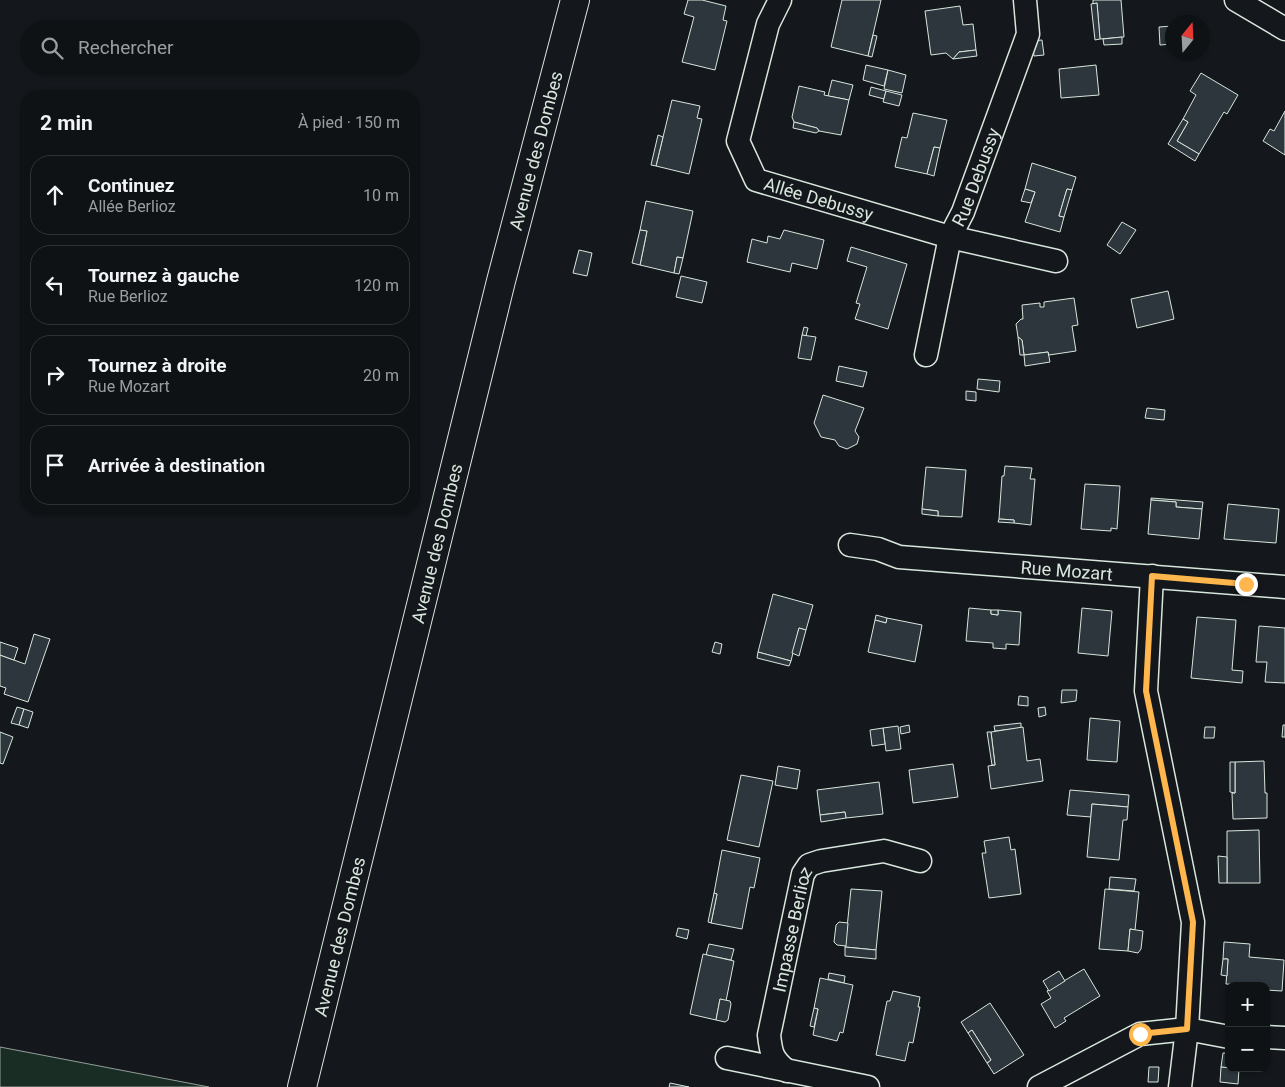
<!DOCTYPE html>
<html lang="fr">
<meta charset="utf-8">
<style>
:root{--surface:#0f1215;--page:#181b1e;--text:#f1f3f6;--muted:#9b9ea0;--line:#2f3234}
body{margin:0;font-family:Roboto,sans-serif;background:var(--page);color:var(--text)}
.controls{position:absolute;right:15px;bottom:15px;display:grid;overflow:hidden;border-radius:10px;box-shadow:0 1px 4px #0004}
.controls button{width:45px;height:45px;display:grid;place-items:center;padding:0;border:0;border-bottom:1px solid var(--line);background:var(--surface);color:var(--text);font:25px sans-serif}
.compass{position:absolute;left:1165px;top:15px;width:45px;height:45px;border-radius:50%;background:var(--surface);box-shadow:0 1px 4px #0004;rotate:18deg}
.stop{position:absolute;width:15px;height:15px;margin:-11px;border:4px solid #ffb74d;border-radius:50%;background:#fff}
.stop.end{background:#ffb74d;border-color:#fff;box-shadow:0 1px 5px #0008}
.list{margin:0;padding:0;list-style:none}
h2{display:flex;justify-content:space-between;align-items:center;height:65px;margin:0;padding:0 20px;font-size:21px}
h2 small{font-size:16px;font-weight:400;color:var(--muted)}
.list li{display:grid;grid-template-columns:32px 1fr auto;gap:15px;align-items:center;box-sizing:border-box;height:80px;margin:0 10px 10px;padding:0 10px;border:1px solid var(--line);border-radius:20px}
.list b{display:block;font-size:19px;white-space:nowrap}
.list p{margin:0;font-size:16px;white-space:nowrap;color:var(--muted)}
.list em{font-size:16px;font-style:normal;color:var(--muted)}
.icon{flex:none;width:28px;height:28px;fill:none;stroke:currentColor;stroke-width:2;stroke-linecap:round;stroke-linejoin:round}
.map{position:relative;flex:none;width:1285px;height:1087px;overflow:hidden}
.search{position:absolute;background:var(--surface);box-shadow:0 1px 4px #0004;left:20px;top:20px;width:400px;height:55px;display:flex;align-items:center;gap:12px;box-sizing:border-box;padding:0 18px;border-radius:28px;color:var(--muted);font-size:19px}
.panel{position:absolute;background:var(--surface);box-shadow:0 1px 4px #0004;left:20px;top:90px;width:400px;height:425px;border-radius:20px}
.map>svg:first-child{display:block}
.green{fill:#1a2d24;stroke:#939e99}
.building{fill:#2c363c;stroke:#d8e6dc}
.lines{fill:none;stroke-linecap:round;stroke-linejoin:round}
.street-casing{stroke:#d8e6dc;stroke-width:25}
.primary-casing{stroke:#d8e6dc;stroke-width:30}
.street{stroke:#14181c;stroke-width:22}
.primary{stroke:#14181c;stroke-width:28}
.route{stroke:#ffb74d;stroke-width:6}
.labels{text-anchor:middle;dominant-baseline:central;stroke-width:4;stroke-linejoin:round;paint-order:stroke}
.street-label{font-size:18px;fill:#d8e6dc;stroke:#14181c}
</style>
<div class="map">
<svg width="1285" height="1087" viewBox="0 0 1285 1087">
<rect width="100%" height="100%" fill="#14181c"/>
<polygon class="green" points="0,1047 209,1087 0,1087"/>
<g class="building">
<polygon points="688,0 702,0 726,6 723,20 727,21 715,70 682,62 694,17 684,14"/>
<polygon points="842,0 881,0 868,56 831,47"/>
<polygon points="1093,0 1121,0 1124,37 1100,39 1097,3 1093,4"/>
<polygon points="1097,3 1100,39 1095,40 1091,4"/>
<polygon points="960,6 963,25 973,24 976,50 959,52 953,59 946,53 931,55 925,11"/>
<polygon points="1172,26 1172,44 1160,45 1159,27"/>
<polygon points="873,35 877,36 872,57 868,56"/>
<polygon points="1122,37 1122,44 1104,45 1103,39"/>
<polygon points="1042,40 1044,55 1034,56 1032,41"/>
<polygon points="976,50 977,56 953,59 959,52"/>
<polygon points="866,65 888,70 884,86 863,80"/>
<polygon points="1096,65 1099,95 1061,98 1059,69"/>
<polygon points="888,70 906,75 902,93 884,89"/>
<polygon points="1201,73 1238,95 1227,114 1224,112 1199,154 1177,141 1188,122 1183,119 1196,95 1190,91"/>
<polygon points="832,80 853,85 849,100 828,96"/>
<polygon points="799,86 825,92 824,95 849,100 841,135 819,131 817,128 794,122 792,117"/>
<polygon points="871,87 886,91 884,99 869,95"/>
<polygon points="886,91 902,95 899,106 883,102"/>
<polygon points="672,100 700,106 697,118 702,119 689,174 656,166"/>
<polygon points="1285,111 1285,155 1263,141 1270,129 1274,131"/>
<polygon points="913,113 947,120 940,148 934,147 927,174 895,167 902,137 907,138"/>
<polygon points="1183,119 1188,122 1177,141 1199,154 1195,161 1168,144"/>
<polygon points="794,122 817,128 819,131 816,133 793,128"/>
<polygon points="658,135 663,137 656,166 651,165"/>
<polygon points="934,147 940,148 934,176 927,174"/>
<polygon points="1032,163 1076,177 1072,190 1067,189 1059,216 1064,217 1060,232 1025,222 1035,192 1025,189"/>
<polygon points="1025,189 1035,192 1031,203 1021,201"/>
<polygon points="1067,189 1072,190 1064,217 1059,216"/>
<polygon points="646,201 693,211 683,258 677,257 674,273 640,265 647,231 640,230"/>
<polygon points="1122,222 1136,230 1120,254 1107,245"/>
<polygon points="640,230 647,231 640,265 632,263"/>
<polygon points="784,230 824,240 817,269 792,263 790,272 747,262 752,239 767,243 768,236 780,239"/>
<polygon points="851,247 907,264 888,329 855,319 860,304 856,303 867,267 847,261"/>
<polygon points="579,250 592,253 587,276 573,273"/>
<polygon points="677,257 683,258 679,274 674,273"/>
<polygon points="681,276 707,282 702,303 676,297"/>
<polygon points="1168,291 1174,319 1137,328 1131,299"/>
<polygon points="1074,298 1078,325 1072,326 1076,351 1049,355 1048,352 1024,355 1022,340 1018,337 1016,324 1021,319 1023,319 1022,305 1040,303 1040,307 1044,307 1044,302"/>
<polygon points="804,327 808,328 806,336 802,335"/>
<polygon points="802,335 816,337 811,360 798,358"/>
<polygon points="1018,337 1022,340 1024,355 1020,355"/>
<polygon points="1048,352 1050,362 1025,366 1024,355"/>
<polygon points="839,366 867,372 863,387 836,381"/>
<polygon points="978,379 1000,381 999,392 977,389"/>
<polygon points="966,391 976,392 976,401 966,400"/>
<polygon points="823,395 864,408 855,431 859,437 857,444 847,449 839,446 835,440 821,437 814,423"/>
<polygon points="1147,408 1165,410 1164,420 1145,418"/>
<polygon points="1005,466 1032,468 1030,479 1035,479 1031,525 1014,523 1014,520 999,519 1002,476 1004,476"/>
<polygon points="926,467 966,470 962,517 938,516 938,511 922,509"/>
<polygon points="1085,484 1120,486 1117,529 1111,528 1111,531 1081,529"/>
<polygon points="1151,498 1203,502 1202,509 1176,507 1176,502 1151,500"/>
<polygon points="1151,500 1176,502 1176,507 1202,509 1199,539 1148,534"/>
<polygon points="1228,504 1279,509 1276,543 1224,539"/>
<polygon points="922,509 938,511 938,516 922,514"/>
<polygon points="999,519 1014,520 1014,523 998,522"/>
<polygon points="773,594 813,605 806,630 799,628 791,661 758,652"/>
<polygon points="969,608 991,610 991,614 998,615 998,610 1021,612 1019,645 1006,644 1006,649 993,648 993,643 966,641"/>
<polygon points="1082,608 1112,611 1108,656 1078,653"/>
<polygon points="991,610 998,610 998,615 991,614"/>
<polygon points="876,615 887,618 886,623 875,620"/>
<polygon points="1197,617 1236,620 1232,670 1243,671 1242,683 1191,678"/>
<polygon points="887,618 922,625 915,662 868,652 875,620 886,623"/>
<polygon points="1259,626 1285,628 1285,683 1265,682 1267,662 1256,662"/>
<polygon points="799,628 806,630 799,656 792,653"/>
<polygon points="34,634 50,639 28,702 4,694 6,688 0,686 0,655 25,664"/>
<polygon points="0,642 18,648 14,660 0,655"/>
<polygon points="715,642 722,644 720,654 712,652"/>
<polygon points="758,652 791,661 789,666 757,658"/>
<polygon points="1062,690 1077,690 1076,701 1061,703"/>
<polygon points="1019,696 1028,697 1028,706 1018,705"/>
<polygon points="17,707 24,709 19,725 11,723"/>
<polygon points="1045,707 1046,715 1039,717 1038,708"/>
<polygon points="24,709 33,712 28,728 19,725"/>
<polygon points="1090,718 1120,721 1117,762 1087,760"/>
<polygon points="1021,723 1021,728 995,731 994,726"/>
<polygon points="909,725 910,732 901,734 900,727"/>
<polygon points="1283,725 1285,725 1285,737 1282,737"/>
<polygon points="898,726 901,749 886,751 883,728"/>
<polygon points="1023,727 1027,761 1040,759 1043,781 991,789 988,766 995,765 991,732"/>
<polygon points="1205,727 1215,727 1214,738 1204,738"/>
<polygon points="883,728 885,744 872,746 870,730"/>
<polygon points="0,732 13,737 3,764 0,763"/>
<polygon points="987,732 991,732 995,765 992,765"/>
<polygon points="1264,761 1265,793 1267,793 1267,818 1233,819 1232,793 1235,793 1235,762"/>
<polygon points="1230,762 1235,762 1235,793 1230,792"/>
<polygon points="953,764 958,797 913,803 909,770"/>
<polygon points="778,766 800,770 797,789 775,785"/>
<polygon points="741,775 773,781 759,847 727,840"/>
<polygon points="879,782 883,814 846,818 845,812 820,815 817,790"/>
<polygon points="1070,790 1129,795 1128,807 1092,804 1091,817 1067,815"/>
<polygon points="1092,804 1128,807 1127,820 1123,820 1119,860 1087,857"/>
<polygon points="845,812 846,818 821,822 820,815"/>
<polygon points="1259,830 1260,883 1227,883 1227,831"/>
<polygon points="1009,837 1011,850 1015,849 1021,894 989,898 982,853 986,853 984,841"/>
<polygon points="722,850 760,858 754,888 750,887 742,929 711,923 717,894 714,893"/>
<polygon points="1218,856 1227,857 1227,883 1219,883"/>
<polygon points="1110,877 1136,879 1134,891 1109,889"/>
<polygon points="851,889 882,891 876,950 845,947"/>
<polygon points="1105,889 1139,892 1135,930 1130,929 1128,951 1099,949"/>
<polygon points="714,893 717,894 711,923 708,922"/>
<polygon points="839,922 848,923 846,946 837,945 834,942 836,925"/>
<polygon points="678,928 689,930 687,939 676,936"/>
<polygon points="1130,929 1143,931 1141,949 1138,953 1128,951"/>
<polygon points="1224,942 1250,944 1249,957 1284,960 1282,991 1266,990 1266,986 1226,984 1228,959 1223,959"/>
<polygon points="709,944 734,949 731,960 706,955"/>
<polygon points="845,947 876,950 876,959 845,956"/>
<polygon points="703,954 734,961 726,1001 720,999 716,1020 690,1014"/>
<polygon points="1223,959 1228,959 1227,976 1221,975"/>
<polygon points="1084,969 1100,996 1064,1018 1066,1021 1055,1028 1041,1004 1051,998 1047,991"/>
<polygon points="1059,971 1065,981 1049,991 1043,981"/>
<polygon points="829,973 845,976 844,983 828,979"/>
<polygon points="820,978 853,985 843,1033 840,1032 837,1041 813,1035 818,1009 814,1008"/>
<polygon points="893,991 920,997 918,1007 920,1007 913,1043 909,1042 905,1061 876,1055 887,1001 890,1001"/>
<polygon points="720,999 730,1001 731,1004 728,1020 725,1022 716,1020"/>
<polygon points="990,1003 1024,1055 994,1074 987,1063 991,1060 972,1030 968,1033 961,1022"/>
<polygon points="814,1008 818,1009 814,1027 810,1026"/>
<polygon points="972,1030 991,1060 987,1063 968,1033"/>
<polygon points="1223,1053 1229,1053 1229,1068 1221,1067"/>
<polygon points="1149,1067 1159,1067 1158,1082 1148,1082"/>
<polygon points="1221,1067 1239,1069 1238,1084 1220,1082"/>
<polygon points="670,1083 689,1087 669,1087"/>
</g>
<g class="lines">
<defs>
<g id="street">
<path id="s1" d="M780 0 768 24 738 141 756 180 950 237 1056 261"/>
<polyline points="1236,0 1285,29"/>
<path id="s2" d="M926 355 950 237 963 212 1028 34 1025 0"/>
<path id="s3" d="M850 545 878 549 899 557 1285 587"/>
<polyline points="1152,576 1146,691 1193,922 1187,1029 1180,1087"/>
<polyline points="1266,1037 1285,1038"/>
<polyline points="727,1058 868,1087"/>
<path id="s4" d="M787 1071C772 1059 771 1053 769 1035L803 874 809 865 821 861 884 851 920 861"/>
<polyline points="1039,1087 1140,1034 1187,1029 1229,1037"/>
</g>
<g id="primary">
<path id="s5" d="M302 1087 501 281 575 0"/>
</g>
</defs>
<use href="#street" class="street-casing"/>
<use href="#primary" class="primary-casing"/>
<use href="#street" class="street"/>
<use href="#primary" class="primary"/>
</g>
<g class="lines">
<polyline class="route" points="1140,1034 1187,1029 1193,922 1146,691 1152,576 1246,584"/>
</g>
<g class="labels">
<g class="street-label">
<text stroke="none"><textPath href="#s5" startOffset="965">Avenue des Dombes</textPath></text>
<text stroke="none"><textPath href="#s2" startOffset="186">Rue Debussy</textPath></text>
<text stroke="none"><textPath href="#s1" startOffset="256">Allée Debussy</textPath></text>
<text stroke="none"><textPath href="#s5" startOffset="560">Avenue des Dombes</textPath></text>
<text stroke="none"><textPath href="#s3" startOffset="219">Rue Mozart</textPath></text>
<text stroke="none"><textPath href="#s4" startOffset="150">Impasse Berlioz</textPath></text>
<text stroke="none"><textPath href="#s5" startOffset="155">Avenue des Dombes</textPath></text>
</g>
</g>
</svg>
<div class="controls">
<button>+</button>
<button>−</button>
</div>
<svg class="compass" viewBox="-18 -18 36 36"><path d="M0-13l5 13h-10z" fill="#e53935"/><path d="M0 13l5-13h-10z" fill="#9b9ea0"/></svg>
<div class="stop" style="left:1140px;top:1034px"></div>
<div class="stop end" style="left:1246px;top:584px"></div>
<div class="search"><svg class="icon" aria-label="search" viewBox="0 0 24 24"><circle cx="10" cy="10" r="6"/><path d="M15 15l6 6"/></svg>Rechercher</div>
<section class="panel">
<h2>2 min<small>À pied · 150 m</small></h2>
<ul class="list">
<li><svg class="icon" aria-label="ahead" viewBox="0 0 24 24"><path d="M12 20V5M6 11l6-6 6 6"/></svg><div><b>Continuez</b><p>Allée Berlioz</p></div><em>10 m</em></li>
<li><svg class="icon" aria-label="left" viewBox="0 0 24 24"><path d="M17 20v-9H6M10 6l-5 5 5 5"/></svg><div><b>Tournez à gauche</b><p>Rue Berlioz</p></div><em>120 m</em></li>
<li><svg class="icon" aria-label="right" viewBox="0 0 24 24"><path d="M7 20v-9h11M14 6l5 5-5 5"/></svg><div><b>Tournez à droite</b><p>Rue Mozart</p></div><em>20 m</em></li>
<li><svg class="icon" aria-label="arrive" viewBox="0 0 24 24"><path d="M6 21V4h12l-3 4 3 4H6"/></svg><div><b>Arrivée à destination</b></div></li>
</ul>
</section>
</div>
